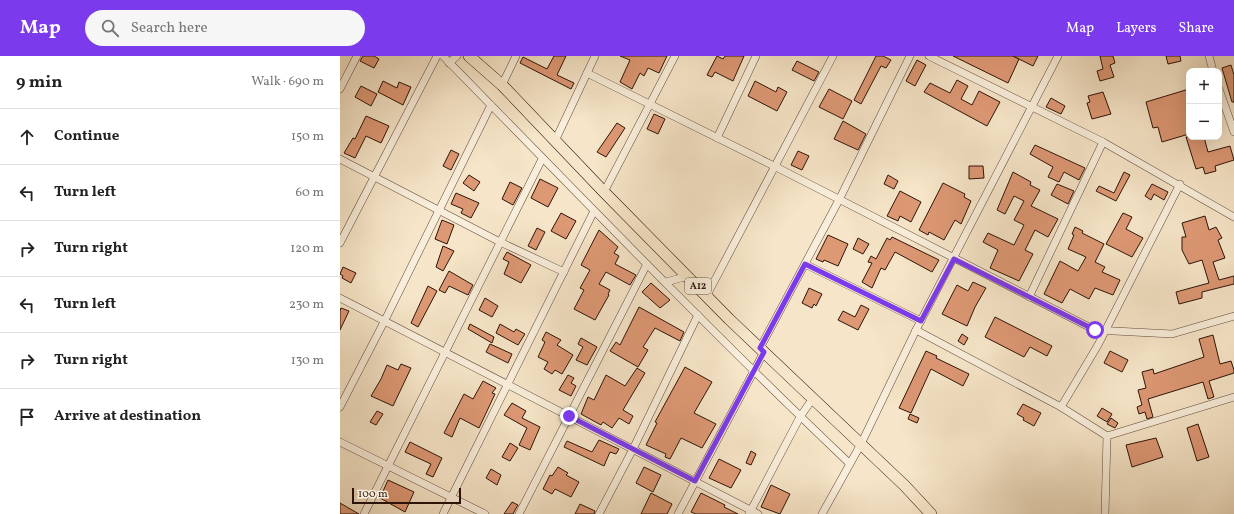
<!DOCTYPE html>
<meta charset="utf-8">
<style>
:root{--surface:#fff;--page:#f6f6f6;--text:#222;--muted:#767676;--line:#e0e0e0;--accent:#7c3aed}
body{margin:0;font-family:Vollkorn,serif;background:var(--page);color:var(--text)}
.controls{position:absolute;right:12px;top:12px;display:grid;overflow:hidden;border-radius:8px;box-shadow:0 4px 16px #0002}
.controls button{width:36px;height:36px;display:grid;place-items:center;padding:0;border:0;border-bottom:1px solid var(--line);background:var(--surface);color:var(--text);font:20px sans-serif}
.scale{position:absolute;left:12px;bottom:10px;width:109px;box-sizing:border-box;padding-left:4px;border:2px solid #2e1308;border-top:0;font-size:11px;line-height:14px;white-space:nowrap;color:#2e1308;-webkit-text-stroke:3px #f9eedb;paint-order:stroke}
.stop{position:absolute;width:12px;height:12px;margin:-9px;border:3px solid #7c3aed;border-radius:50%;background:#fff}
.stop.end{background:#7c3aed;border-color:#fff;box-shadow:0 1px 4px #0008}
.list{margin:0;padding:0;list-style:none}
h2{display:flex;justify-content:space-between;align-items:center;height:52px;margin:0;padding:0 16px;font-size:17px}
h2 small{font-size:13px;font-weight:400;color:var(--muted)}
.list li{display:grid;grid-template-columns:26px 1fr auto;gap:12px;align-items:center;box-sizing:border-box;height:56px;padding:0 16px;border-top:1px solid var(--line)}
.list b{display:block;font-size:15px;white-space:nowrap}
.list em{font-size:13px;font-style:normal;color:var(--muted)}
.icon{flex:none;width:22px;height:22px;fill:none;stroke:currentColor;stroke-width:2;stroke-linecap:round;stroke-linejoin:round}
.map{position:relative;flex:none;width:894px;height:458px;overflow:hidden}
header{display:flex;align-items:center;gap:24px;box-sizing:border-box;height:56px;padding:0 20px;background:var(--accent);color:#fff}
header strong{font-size:19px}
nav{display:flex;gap:22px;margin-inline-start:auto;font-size:14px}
.search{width:280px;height:36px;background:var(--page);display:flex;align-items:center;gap:10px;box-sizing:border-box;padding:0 14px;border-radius:22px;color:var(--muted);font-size:15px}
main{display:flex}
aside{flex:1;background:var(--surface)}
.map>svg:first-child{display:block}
.building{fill:#dd9874;stroke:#2e1308}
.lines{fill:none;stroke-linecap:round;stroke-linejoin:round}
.street-casing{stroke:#604838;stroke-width:8}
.primary-casing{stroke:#2e1308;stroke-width:12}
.street{stroke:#f9eedb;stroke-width:7}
.primary{stroke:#f6e5c8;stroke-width:11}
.route{stroke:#7c3aed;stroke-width:5}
.labels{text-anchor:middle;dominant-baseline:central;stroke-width:3;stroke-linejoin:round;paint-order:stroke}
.shield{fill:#f9eedb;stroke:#6b5547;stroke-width:1}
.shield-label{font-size:10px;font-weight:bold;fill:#2e1308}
</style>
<header>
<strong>Map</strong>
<div class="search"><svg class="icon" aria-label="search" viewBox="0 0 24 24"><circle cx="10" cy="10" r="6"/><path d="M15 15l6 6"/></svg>Search here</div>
<nav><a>Map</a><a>Layers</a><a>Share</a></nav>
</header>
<main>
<aside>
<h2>9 min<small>Walk · 690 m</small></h2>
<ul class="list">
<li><svg class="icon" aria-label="ahead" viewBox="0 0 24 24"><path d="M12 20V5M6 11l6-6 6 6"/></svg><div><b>Continue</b></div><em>150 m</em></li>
<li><svg class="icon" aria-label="left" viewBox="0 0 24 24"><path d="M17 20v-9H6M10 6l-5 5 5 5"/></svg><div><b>Turn left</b></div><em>60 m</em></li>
<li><svg class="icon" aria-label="right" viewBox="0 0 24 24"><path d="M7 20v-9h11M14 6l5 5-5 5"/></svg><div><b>Turn right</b></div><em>120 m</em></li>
<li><svg class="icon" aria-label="left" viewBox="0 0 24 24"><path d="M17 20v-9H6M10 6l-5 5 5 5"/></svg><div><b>Turn left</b></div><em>230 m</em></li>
<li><svg class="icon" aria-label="right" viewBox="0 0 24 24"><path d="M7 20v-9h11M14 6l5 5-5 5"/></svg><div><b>Turn right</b></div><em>130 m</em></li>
<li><svg class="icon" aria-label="arrive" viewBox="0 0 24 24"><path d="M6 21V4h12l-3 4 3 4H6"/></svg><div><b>Arrive at destination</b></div></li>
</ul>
</aside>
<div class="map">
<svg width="894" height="458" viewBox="0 0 894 458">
<rect width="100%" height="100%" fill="#f6e5c8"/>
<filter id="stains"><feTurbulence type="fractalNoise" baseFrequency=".005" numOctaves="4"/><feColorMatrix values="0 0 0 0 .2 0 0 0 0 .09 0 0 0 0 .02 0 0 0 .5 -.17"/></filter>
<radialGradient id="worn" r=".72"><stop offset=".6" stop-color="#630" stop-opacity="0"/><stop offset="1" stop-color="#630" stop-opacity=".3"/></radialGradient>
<g class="building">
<polygon points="23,0 34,0 39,3 34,12 20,5"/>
<polygon points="214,0 226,0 217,19 234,27 231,33 180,7 183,1 207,13"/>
<polygon points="280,0 327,0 319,17 308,12 304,20 300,17 292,33 280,26 290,4"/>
<polygon points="377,0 383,3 385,0 404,0 393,25 375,16 372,21 367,19"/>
<polygon points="536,0 543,0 551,4 546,12 541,10 521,48 514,44"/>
<polygon points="613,0 673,0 679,3 668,27"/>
<polygon points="673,0 698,0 693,10"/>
<polygon points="760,0 773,0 775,7 770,9 774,21 760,25 757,15 763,13"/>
<polygon points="826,0 840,0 841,5 828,8"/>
<polygon points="577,4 586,9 575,30 566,25"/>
<polygon points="457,5 479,16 474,25 452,14"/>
<polygon points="891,9 894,19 894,46 892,46 882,12"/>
<polygon points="617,24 628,30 621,43 632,49 639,35 660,46 647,70 584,36 590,27 610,37"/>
<polygon points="43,25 57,32 59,26 71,31 63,49 38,36"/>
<polygon points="415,25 436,36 438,31 447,36 437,55 408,40"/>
<polygon points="21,30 37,38 31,50 15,41"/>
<polygon points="489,33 512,45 503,63 479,51"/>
<polygon points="849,33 849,78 822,86 818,71 813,72 806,46"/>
<polygon points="763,36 771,58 752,63 747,47 750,46 748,40"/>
<polygon points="711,42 725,50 721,58 706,51"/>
<polygon points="314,58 325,63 318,78 307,73"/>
<polygon points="26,60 49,70 41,87 26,80 15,102 4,97 13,82 15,83"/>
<polygon points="503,65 526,78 518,94 494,83"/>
<polygon points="277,67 285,72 266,101 257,96"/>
<polygon points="846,81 864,81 868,96 890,90 894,104 875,110 876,115 865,118 863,111 856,113"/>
<polygon points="695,89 745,112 739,124 724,116 719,126 708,121 713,111 690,98"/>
<polygon points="111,94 119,98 111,114 103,110"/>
<polygon points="458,95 469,100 462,114 451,109"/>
<polygon points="629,110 643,110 644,122 629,123"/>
<polygon points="673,116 691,126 690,129 700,134 691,150 718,163 708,181 695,174 685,194 693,198 679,225 650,212 658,194 643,186 648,177 674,189 684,169 674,164 684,145 674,140 665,158 657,154"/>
<polygon points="784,116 790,119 776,145 756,135 759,130 774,137"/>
<polygon points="129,119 140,126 134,135 123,127"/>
<polygon points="548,119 558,125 554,133 544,128"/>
<polygon points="200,123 218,132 208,151 191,142"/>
<polygon points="170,126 182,132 173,149 162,143"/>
<polygon points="603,127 625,138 624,141 631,145 621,168 615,164 604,184 589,176 588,179 579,174"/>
<polygon points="717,128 734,135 728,148 711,139"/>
<polygon points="812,128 828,136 824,144 814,138 811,144 805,140"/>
<polygon points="560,135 581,146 571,166 560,160 558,165 547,160"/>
<polygon points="116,137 139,147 131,162 121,157 123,153 111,148"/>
<polygon points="221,157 236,165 226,183 211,175"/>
<polygon points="783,157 792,161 786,173 803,182 792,201 766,188"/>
<polygon points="865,160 869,174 876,171 882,182 878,184 885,202 873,206 879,224 894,220 894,228 862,236 862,242 839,248 836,236 869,227 862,204 849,208 842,194 842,181 846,181 842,167"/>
<polygon points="102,164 114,169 107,188 95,183"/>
<polygon points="735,171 743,175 742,177 764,188 755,206 765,211 762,216 780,224 773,239 755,232 749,243 730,233 722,247 704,238 720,205 738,215 746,201 728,193 734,179 732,178"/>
<polygon points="197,172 205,176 196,194 188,190"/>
<polygon points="259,174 278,191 274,197 279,200 275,208 296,219 290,229 266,216 259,228 270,234 268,238 269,239 255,264 234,253 244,234 240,232 250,214 241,209"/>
<polygon points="488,179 508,188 498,210 484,204 483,206 476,203"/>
<polygon points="552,181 599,204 592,216 555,196 545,214 541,212 532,232 522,226 532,207 528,206 531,200 536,203 547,182 550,184"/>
<polygon points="518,182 529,188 523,198 513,193"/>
<polygon points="103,190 114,195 103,215 96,211"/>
<polygon points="167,196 191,209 181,227 164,218 169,206 163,203"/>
<polygon points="3,211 16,217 11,227 2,222 3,220 0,218"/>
<polygon points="109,215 133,229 128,239 109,230 105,237 99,234"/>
<polygon points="633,226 646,232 635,251 627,270 602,258 617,229 628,235"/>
<polygon points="311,227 330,244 320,252 302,236"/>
<polygon points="88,230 97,235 78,271 71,267"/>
<polygon points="469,232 482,238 476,250 474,248 472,252 462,247"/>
<polygon points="145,242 158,250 152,261 139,254"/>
<polygon points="521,249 529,253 518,274 498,264 503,255 515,261"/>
<polygon points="299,251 344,276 340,285 315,272 303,291 308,294 298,311 270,295 276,286 280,289"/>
<polygon points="1,252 9,255 0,274 0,255"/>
<polygon points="655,261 712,290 707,300 690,291 684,301 645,281"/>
<polygon points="130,268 154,281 152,287 128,273"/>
<polygon points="160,268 174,276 176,273 185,278 178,289 156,277"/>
<polygon points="206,276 221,284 217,289 233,299 222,318 215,314 212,318 204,313 208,306 198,301 205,286 202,284"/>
<polygon points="622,278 628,282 624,289 618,285"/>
<polygon points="873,279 880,308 891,305 894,314 894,317 869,325 874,341 868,343 863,326 808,343 813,361 807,363 805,356 799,358 797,351 802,349 798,334 806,332 802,316 813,313 814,318 864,301 859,283"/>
<polygon points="241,282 257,291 247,309 236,304 243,291 238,288"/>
<polygon points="150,288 172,298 168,307 146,296"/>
<polygon points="586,295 597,300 596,302 629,318 623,330 591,313 571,357 559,352"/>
<polygon points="770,295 788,304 782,316 764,307"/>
<polygon points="61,308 71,312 53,350 31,340 41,323 47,309 58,314"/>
<polygon points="345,311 372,326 354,357 376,368 362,392 341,382 330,403 325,401 326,398 306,389 317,367 315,366"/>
<polygon points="297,312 305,317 283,354 293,360 289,368 279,362 272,372 263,366 261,369 241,358 248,341 254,344 266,319 285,330"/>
<polygon points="228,319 234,322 231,327 236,330 231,340 219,334"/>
<polygon points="143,325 156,332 152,337 155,338 139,372 120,362 112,381 104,377 124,338 133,343"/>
<polygon points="172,347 186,355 182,362 200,371 190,394 179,389 187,372 164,359"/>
<polygon points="683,348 701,357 694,370 683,364 684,362 677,358"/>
<polygon points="762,352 772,358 767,366 757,360"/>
<polygon points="37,355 43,358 36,369 30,366"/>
<polygon points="570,358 579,362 577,367 568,363"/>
<polygon points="771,362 778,367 775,372 767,368"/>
<polygon points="858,368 869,401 857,405 847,372"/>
<polygon points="816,382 823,401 792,411 786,389"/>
<polygon points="259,384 279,393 276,398 270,396 264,410 224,391 227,385 252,396"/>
<polygon points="70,386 102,402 93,421 86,418 91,408 65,396"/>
<polygon points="170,387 178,392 170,405 162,401"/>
<polygon points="411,395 416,398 411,409 406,407"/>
<polygon points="379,403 401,414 391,432 369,422"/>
<polygon points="218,411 228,417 226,419 239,426 231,441 215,433 212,438 203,433 210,419 212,420"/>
<polygon points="304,411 321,419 313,436 296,427"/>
<polygon points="151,413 161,419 157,429 146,422"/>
<polygon points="48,424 74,436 65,456 40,442"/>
<polygon points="431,429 450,438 440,458 421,451"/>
<polygon points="311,437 332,448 327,458 301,458"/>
<polygon points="361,437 385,449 384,451 398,458 356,458 351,456"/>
<polygon points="172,446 178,449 175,454 173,458 164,458"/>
<polygon points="0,447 19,458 0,458"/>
<polygon points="240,448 255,455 254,458 235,458"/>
</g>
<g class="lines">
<defs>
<g id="street">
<path d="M103 0C237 137 370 275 509 407"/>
<polyline points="589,0 763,86 894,161"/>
<polyline points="869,0 873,15"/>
<polyline points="109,7 117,0"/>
<polyline points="247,17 436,111 755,274 832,278 894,260"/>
<polyline points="162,29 176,0"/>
<polyline points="0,33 17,0"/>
<polyline points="879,33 894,76"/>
<polyline points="377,82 416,0"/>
<polyline points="215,85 255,0"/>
<polyline points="0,103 160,186 224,216"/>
<polyline points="264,136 335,0"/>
<polyline points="0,187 97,0"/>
<polyline points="465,208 581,265"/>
<polyline points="326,226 348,220"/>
<polyline points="367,239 493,0"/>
<polyline points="689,241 763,86"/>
<polyline points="0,242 418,458"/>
<polyline points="576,274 721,351 767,380 894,341"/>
<polyline points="420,292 499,144 570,0"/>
<polyline points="0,351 45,264 151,49"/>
<polyline points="721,351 758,289 840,128"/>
<polyline points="0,386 145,458"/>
<polyline points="24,458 202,103"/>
<polyline points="103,458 254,155"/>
<polyline points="179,458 307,208"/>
<polyline points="259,458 293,393 358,259"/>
<polyline points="338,458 424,296"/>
<polyline points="409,458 460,361 473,342"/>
<polyline points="482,458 521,388 576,274 718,0"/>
<polyline points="765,458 767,380"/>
</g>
<polyline id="primary" points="129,0 162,29 264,136 389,263 565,430 591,458"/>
</defs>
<use href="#street" class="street-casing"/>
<use href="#primary" class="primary-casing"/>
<use href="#street" class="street"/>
<use href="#primary" class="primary"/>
</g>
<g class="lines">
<polyline class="route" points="229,360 355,425 424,296 420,292 465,208 581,265 614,203 755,274"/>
</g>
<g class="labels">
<rect class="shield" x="345" y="222" width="26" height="16" rx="3"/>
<g class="shield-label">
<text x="358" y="230">A12</text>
</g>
</g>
<rect width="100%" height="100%" filter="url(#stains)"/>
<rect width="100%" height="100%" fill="url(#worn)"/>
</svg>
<div class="controls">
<button>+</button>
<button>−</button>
</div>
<div class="scale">100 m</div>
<div class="stop" style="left:755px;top:274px"></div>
<div class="stop end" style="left:229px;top:360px"></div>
</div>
</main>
